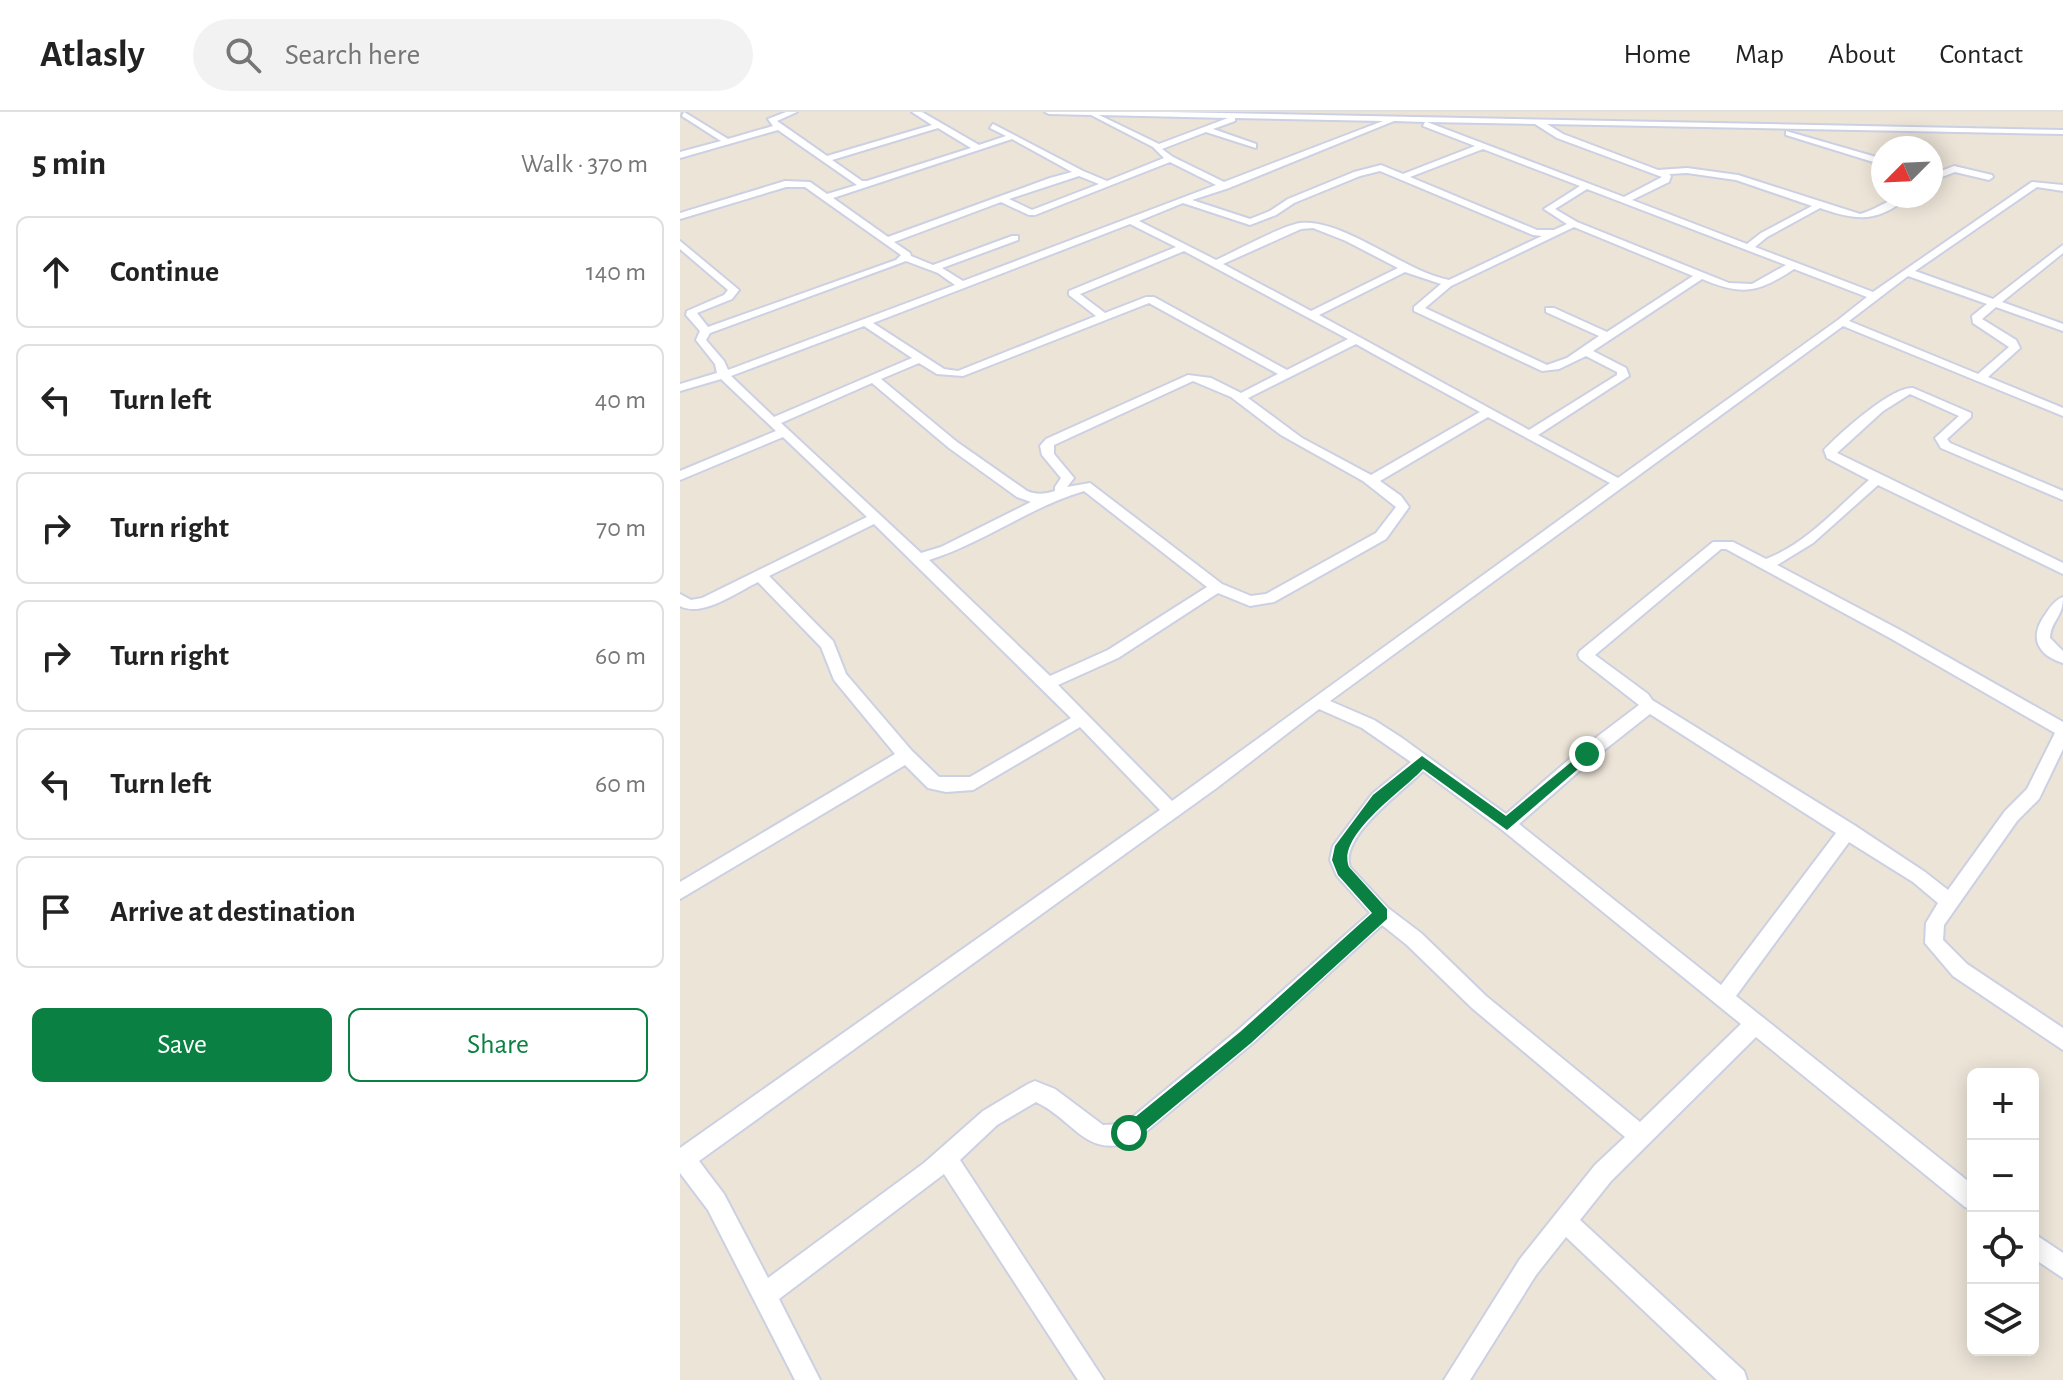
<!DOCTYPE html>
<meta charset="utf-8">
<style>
:root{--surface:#fff;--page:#f2f2f2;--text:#222;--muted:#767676;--line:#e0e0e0;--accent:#0b8043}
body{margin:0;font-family:"Alegreya Sans",sans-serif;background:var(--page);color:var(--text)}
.controls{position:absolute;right:24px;bottom:24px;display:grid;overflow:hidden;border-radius:12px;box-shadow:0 4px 20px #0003}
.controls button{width:72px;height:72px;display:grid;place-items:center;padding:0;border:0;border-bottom:2px solid var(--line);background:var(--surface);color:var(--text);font:40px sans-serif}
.compass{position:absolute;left:1191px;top:24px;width:72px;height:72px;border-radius:50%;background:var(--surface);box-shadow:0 4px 20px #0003;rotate:246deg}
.stop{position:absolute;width:24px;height:24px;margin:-18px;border:6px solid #0b8043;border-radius:50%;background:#fff}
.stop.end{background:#0b8043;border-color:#fff;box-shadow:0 2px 8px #0008}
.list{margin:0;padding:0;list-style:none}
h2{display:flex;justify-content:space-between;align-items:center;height:104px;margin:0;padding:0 32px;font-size:34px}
h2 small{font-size:26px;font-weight:400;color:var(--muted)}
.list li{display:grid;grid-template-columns:52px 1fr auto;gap:24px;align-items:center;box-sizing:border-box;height:112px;margin:0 16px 16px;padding:0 16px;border:2px solid var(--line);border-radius:12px}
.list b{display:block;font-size:30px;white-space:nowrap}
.list em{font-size:26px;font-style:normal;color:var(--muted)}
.actions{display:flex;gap:16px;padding:24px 32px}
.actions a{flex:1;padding:18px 0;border:2px solid var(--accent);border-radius:12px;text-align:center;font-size:28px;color:var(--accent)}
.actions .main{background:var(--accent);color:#fff}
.icon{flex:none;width:44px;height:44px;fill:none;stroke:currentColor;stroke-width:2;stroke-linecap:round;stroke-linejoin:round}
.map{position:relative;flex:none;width:1383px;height:1268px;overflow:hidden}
header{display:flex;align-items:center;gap:48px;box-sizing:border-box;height:112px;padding:0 40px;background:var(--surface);border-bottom:2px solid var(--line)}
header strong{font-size:38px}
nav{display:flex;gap:44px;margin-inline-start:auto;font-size:28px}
.search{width:560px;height:72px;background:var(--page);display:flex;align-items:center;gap:20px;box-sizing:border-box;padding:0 28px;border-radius:44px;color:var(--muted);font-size:30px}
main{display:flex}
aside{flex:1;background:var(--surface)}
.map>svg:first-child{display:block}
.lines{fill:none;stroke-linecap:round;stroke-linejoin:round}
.minor-casing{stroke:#ccd0e3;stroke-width:4}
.minor{fill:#fff;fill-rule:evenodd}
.route{fill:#0b8043}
</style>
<header>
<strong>Atlasly</strong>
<div class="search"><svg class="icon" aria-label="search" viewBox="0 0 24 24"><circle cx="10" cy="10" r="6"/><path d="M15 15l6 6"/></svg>Search here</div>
<nav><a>Home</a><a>Map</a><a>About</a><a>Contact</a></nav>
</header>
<main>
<aside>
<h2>5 min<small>Walk · 370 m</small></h2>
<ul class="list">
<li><svg class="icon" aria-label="ahead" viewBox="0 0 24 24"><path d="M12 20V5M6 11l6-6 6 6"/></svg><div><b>Continue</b></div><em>140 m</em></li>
<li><svg class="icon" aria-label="left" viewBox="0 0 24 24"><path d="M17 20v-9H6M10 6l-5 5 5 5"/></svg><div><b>Turn left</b></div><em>40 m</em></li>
<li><svg class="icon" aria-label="right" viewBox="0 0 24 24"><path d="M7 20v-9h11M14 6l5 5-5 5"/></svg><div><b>Turn right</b></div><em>70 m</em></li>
<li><svg class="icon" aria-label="right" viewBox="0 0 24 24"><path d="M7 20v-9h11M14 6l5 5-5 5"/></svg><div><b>Turn right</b></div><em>60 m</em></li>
<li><svg class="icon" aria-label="left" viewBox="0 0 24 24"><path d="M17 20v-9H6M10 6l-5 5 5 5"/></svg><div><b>Turn left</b></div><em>60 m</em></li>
<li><svg class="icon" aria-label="arrive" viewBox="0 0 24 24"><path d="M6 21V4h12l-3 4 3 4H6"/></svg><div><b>Arrive at destination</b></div></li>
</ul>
<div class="actions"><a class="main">Save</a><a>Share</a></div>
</aside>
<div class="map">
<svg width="1383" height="1268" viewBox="0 0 1383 1268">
<rect width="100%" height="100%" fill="#ece4d7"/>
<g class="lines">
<defs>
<g id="minor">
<path d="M4 0 48 27 93 14 88 7 106 0H117L97 9 147 44 252 13 232 0H242L299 33 326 24 310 16 313 12 403 59 427 69 484 46 473 35 411 3 369 2 365 0H488L1383 18V22L867 12 883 22 978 58 1007 56 1058 63 1180 102C1197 98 1212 84 1229 84 1198 111 1177 109 1140 96L1087 125 1075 135 1193 180 1352 70 1383 73V79L1357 75 1235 159 1313 187 1383 133V141L1322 190 1383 212V219L1316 195 1302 207 1336 228 1340 236 1308 265 1383 296V304L1163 214 650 589 694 608 722 626 826 702 901 637 959 593 900 547 898 543 900 539 1033 430H1053L1086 447C1126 432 1157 396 1189 368L1147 346 1144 338C1159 322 1212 274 1233 276L1291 301V305L1267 327 1270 331 1383 379V388L1261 336 1255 326 1279 304 1230 282 1203 299 1157 341 1383 451V462L1198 373 1133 431 1097 453 1220 518 1383 610V637L1359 687 1337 709 1264 813 1263 828 1287 852 1383 916V938L1273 864 1245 831 1246 811 1258 791 1233 770 1169 730 1056 884 1293 1073V1098L1285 1095 1076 925 931 1069 900 1108 1064 1259 1067 1268H1037L886 1125 856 1163 790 1268H764L840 1147 915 1053 945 1025 792 896 727 833 702 813 572 932 456 1028C406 1049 395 1008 356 990L317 1013 280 1048 424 1268H398L264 1062 99 1187 140 1268H115L28 1098 0 1061V1036L480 698 400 615 293 678 266 680 248 676 225 653 0 787V770L215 642 154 568 141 535 78 470C57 480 22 506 0 494V482L11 488 22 486 187 405 103 325 0 368V359L96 319 41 267 0 279V272L37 261 35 252 16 228 20 219 6 203 7 199 44 183 48 178 0 137V129L59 178 52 187 17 201 28 215 216 148 221 143 125 75H106L0 107V101L105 69 130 70 147 82 177 73 98 18 0 46V40L41 29 2 4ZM419 3 548 6 479 32ZM555 6 703 9 544 70 493 45 482 37 526 20 576 36V32L533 17 555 9ZM714 9 745 10 743 14 795 34 723 62 701 53 674 60 608 87 590 99 570 107 512 88 549 76ZM747 10 855 12 877 26 982 65 944 85ZM258 16 291 36 187 69H182L152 48ZM332 27 392 60 370 66 208 125 153 86ZM803 37 900 74 864 97 887 112 874 118H857L730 65ZM490 50 536 73 283 169 262 156 338 128V124H332L253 153 231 144 230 141 214 130 321 90 349 103H355ZM700 59 853 123 862 124 769 168C723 159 663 106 620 111 601 114 556 139 536 148L459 109 503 91 570 113 596 103 614 91 680 64ZM1007 61 1056 68 1132 94 1081 121 1067 132 952 88 989 70 991 64 989 62ZM399 64 419 72 352 98 329 87ZM907 77 1106 153 1072 172 1049 171 897 110 875 97ZM450 112 496 135 389 179V183L416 204 278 259 264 257 193 211ZM894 115 1013 164 927 220 874 196H866V200L919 224 887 246 867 253 745 196 771 174ZM633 116 666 129 718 156 631 199 543 152 621 117ZM504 139 668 227 607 258 474 185H466L425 201 400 182ZM226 149 258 161 275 173 48 258 44 249 26 228 30 221ZM1114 157 1187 185 1158 208 938 366 858 323 949 264 946 256 913 239 1022 167C1062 184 1078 181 1114 157ZM725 160 761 172 734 195V199L862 259 879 257 906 244 937 260V263L849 318 639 203ZM1228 164 1307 192 1292 204 1293 211 1329 235 1298 262 1169 209ZM469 191 598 262 561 281 531 266 508 263 366 327 360 334 362 343 381 366 375 375V379C366 382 356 383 347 379L277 330 201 267 239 251 257 262 283 264ZM184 214 232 246 94 305 51 264ZM676 232 692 241 800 300 691 363 622 326 568 286ZM513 269 551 285 601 323 683 369 716 395 696 421 586 482 571 484 542 472 410 371 387 375 394 366 374 342V333ZM192 271 269 336 337 385 351 390 261 435 241 441 101 311ZM808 305 930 371 492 689 378 573 438 546 538 481 570 494 594 490 706 427 729 395 721 384 700 369ZM404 379 527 475 428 538 370 564 249 448C303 431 350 395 404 379ZM194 412 391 606 290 665H259L232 639 166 562 153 529 89 464ZM1041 437H1046L1210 526 1375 621 1347 677 1325 699 1268 778 1245 760 1174 713 972 588 968 582 915 543ZM639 597 682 616 731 650 692 682 653 734 650 748 657 764 690 801 558 918 444 1012 423 1013 375 977 355 969 348 972 303 999 244 1051 88 1166 44 1082 19 1049 538 675ZM970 602 1156 721 1041 873 839 712 913 647ZM743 659 821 717 1061 912 960 1010 806 884 741 821 708 796 670 755C659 724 725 678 743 659Z"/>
<polygon points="1106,19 1203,47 1203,53 1106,23"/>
<polygon points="1274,54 1312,63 1313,65 1309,68 1275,60 1251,69 1251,63"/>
<path d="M1383 485C1383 506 1371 508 1370 526L1383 539V551C1357 543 1349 525 1365 503 1370 495 1375 488 1383 485Z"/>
<polygon points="1353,1121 1383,1141 1383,1166 1353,1146"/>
</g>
</defs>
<use href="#minor" class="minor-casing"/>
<use href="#minor" class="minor"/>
</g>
<path class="route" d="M907 637 914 642 912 645 827 718 743 657C724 678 656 723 669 755L707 797V807L571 931 455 1027 449 1029 443 1027 441 1021 443 1015 560 920 692 801 658 763 652 748 655 734 693 683 742 644 826 704Z"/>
</svg>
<div class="controls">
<button>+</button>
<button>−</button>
<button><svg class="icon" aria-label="locate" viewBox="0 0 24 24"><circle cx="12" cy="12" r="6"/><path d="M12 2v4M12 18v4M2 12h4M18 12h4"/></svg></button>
<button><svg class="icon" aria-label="layers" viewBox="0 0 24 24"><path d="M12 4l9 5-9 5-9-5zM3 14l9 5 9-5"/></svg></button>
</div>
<svg class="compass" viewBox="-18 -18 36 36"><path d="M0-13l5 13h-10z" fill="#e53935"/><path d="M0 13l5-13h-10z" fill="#767676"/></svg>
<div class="stop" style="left:449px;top:1021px"></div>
<div class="stop end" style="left:907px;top:642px"></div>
</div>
</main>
